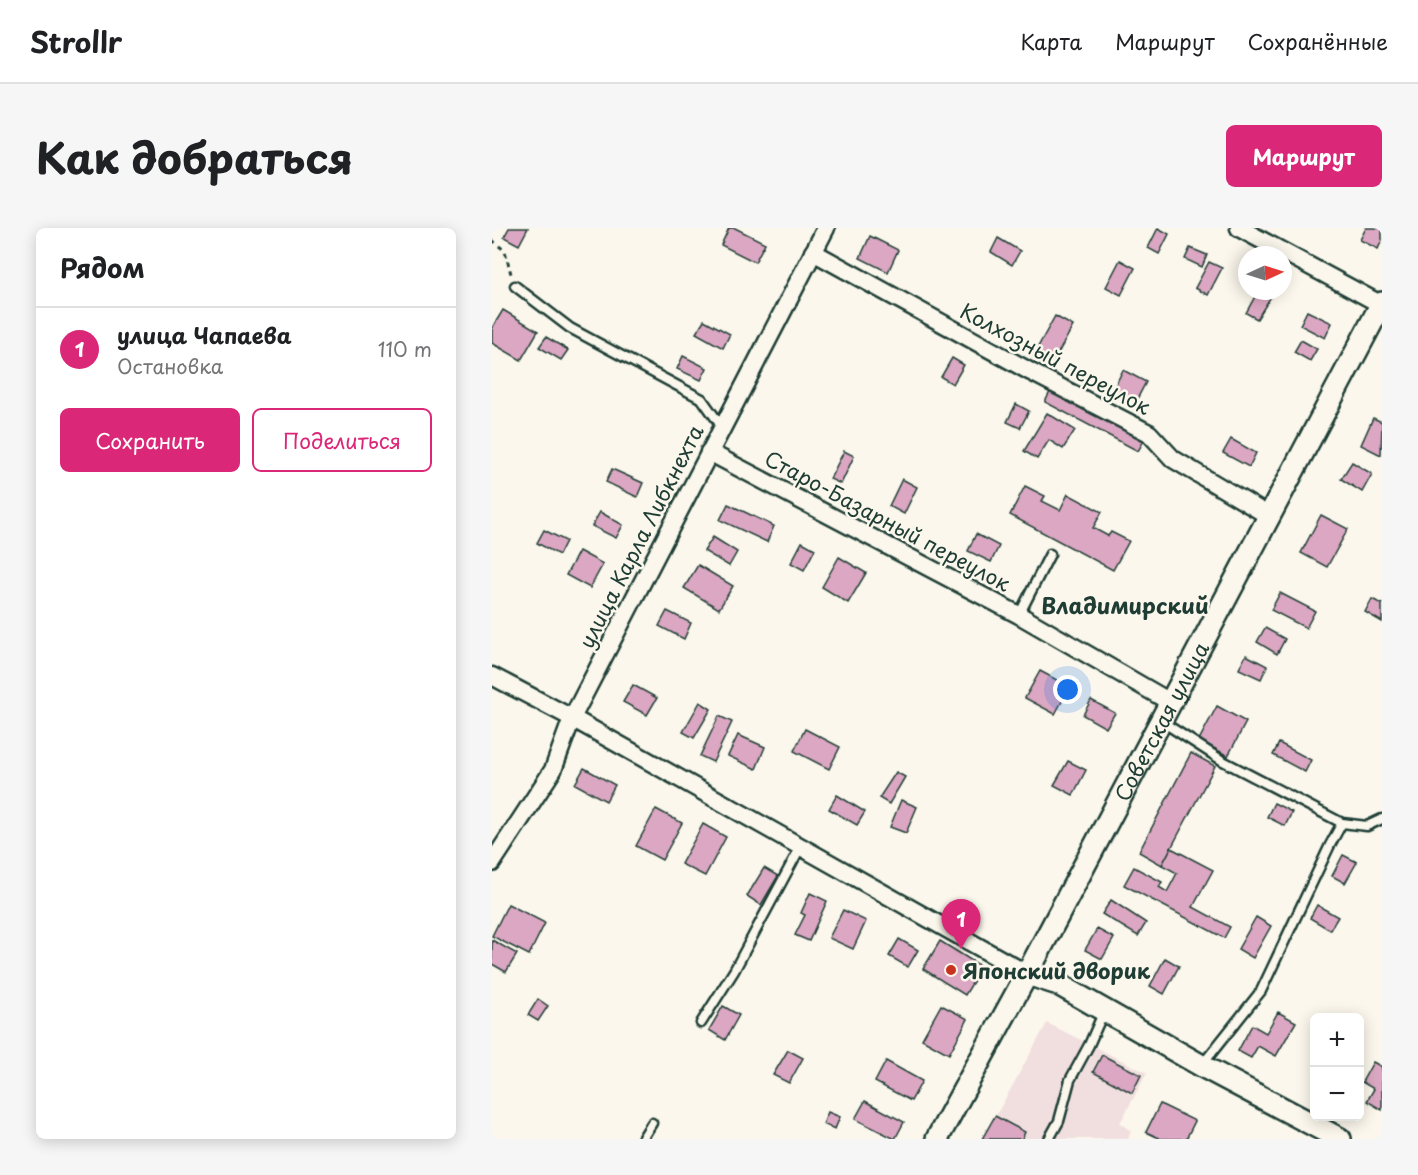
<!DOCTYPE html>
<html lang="ru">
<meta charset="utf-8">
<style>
:root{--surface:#fff;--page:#f6f6f6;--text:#202124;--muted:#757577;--line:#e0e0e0;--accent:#db2777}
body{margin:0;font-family:"Playpen Sans",sans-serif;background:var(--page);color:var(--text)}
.controls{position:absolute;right:18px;bottom:18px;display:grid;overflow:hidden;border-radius:9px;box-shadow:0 3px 15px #0003}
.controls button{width:54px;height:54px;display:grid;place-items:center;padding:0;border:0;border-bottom:2px solid var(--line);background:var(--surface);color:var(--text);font:30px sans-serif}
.compass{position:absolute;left:746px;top:18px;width:54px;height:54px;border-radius:50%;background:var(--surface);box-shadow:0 3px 15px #0003;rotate:86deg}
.you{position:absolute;left:576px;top:462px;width:21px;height:21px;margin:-15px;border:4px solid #fff;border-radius:50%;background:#1a73e8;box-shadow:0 0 0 9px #1a73e833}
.badge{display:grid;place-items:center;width:39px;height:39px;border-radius:50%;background:var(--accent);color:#fff;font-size:20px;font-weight:700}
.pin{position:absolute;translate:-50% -50px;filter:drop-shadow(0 2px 3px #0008)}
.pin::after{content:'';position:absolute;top:32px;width:21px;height:18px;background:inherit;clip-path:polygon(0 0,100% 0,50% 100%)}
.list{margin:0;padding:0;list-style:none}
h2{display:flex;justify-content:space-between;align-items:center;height:78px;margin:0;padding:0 24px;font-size:26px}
h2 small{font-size:20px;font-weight:400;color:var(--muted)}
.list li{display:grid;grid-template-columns:39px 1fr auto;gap:18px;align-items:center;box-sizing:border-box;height:84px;padding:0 24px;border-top:2px solid var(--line)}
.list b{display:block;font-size:22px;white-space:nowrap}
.list p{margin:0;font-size:20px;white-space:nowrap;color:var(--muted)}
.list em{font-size:20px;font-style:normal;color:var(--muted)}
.actions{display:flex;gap:12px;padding:18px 24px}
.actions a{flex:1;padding:14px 0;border:2px solid var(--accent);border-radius:9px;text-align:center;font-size:21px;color:var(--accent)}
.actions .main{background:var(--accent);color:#fff}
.map{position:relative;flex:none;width:890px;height:911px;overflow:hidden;border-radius:9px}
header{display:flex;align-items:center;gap:36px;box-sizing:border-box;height:84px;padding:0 30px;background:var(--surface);border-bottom:2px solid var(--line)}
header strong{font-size:28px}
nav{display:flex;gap:33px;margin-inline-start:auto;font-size:21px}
.intro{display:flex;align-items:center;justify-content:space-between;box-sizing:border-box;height:144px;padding:0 36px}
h1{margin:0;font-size:42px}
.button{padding:15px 27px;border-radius:9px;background:var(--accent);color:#fff;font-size:21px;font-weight:700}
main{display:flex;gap:36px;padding:0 36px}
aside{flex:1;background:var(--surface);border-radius:9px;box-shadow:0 3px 15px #0003}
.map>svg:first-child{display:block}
.built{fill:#f1dfdf}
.building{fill:#dba7c2;stroke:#1f3d34;stroke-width:1.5}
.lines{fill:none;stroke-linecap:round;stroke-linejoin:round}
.service-casing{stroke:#1f3d34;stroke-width:13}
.minor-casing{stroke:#1f3d34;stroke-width:21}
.tertiary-casing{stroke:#1f3d34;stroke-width:26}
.path{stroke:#1f3d34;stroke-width:3;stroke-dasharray:4.5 4.5;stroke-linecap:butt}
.service{stroke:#fbf7ec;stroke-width:8}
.minor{stroke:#fbf7ec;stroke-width:16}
.tertiary{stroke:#fbf7ec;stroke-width:21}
.poi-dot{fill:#c8321e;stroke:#fbf7ec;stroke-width:2}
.labels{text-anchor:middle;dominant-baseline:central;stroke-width:5;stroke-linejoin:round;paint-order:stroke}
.street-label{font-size:21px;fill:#1f3d34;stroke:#fbf7ec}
.poi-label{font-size:21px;font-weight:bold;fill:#1f3d34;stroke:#fbf7ec;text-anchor:start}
.neighbourhood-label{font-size:22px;font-weight:bold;fill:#1f3d34;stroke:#fbf7ec}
</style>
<header>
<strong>Strollr</strong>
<nav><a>Карта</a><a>Маршрут</a><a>Сохранённые</a></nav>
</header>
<div class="intro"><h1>Как добраться</h1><a class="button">Маршрут</a></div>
<main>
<aside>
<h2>Рядом<small></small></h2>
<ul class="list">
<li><span class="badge">1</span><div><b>улица Чапаева</b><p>Остановка</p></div><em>110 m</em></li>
</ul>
<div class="actions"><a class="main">Сохранить</a><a>Поделиться</a></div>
</aside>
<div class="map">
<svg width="890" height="911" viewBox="0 0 890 911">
<rect width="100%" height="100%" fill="#fbf7ec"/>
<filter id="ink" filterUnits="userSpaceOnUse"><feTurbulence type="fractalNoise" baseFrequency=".0167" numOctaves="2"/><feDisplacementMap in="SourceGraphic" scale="12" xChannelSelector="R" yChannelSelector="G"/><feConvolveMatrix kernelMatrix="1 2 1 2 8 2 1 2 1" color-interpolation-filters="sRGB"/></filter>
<g filter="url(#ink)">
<polygon class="built" points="555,795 655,845 628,895 639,903 636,911 491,911"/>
<g class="building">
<polygon points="17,0 36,0 27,17 12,9"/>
<polygon points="237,0 243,0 273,15 263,34 229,17"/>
<polygon points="666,0 677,6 667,26 656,20"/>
<polygon points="874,0 890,0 890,12 886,21 868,12"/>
<polygon points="378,8 406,22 396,44 368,30"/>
<polygon points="506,10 528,23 520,37 499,24"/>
<polygon points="698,20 715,27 710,39 693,31"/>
<polygon points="628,32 643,40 629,67 614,59"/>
<polygon points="717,34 730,40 716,67 703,60"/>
<polygon points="766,63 773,63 780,67 765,91 754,85"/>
<polygon points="11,82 46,103 29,132 0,115 0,100"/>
<polygon points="815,83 840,95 833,110 808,97"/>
<polygon points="563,88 581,98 559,138 541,128"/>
<polygon points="212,92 238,106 231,120 204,105"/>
<polygon points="54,109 76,122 69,132 47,119"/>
<polygon points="809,112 825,121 818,133 802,124"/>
<polygon points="191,128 215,140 209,152 185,141"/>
<polygon points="460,130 472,137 461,156 449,149"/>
<polygon points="631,142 654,154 644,173 621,162"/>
<polygon points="560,160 654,209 646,223 553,174"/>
<polygon points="524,176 537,183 528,200 515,194"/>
<polygon points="555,185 583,202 571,221 557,212 545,231 532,223"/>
<polygon points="881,190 890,194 889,227 869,217"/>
<polygon points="739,211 764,225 757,239 731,225"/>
<polygon points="352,223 362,228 349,256 338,251"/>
<polygon points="860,234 880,246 870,264 849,251"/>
<polygon points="120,241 151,255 145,269 114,254"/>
<polygon points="410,251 425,259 412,286 397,278"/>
<polygon points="533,258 553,268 550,273 568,282 576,266 610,284 601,300 616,308 619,304 637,313 621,342 518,287"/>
<polygon points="236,276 282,298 275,314 228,292"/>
<polygon points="108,284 131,297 124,310 100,298"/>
<polygon points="829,287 856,301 835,339 809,325"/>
<polygon points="52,302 74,313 67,327 45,315"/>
<polygon points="484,306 507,318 499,334 476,323"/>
<polygon points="221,309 245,324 237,338 212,323"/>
<polygon points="310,314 323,321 312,342 299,335"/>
<polygon points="87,323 111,336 98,360 74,347"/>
<polygon points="347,329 374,345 356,375 330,359"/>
<polygon points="206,337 241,358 227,381 192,360"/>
<polygon points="788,365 823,383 814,400 779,382"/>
<polygon points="880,371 890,376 890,394 873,384"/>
<polygon points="175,383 199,395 192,411 167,398"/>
<polygon points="773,400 793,411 785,426 765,414"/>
<polygon points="754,427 775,438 769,451 747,441"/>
<polygon points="548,443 578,459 563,486 533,470"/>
<polygon points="141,457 165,470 155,487 131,474"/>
<polygon points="599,472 623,485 614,500 591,487"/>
<polygon points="208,474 219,481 202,510 191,504"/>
<polygon points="725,478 754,494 736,528 707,512"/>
<polygon points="227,488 240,494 221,534 208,528"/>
<polygon points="313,501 348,519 337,541 302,523"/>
<polygon points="246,507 273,519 264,541 236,528"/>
<polygon points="787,515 819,532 813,544 781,527"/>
<polygon points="699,525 723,538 670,637 647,624"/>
<polygon points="576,533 594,542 581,567 562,557"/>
<polygon points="92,540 123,557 114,573 83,556"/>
<polygon points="404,544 413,549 397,576 387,570"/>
<polygon points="345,567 373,584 365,597 337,581"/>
<polygon points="409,572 425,579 414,605 398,599"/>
<polygon points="782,575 800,584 793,598 775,589"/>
<polygon points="164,581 190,595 170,632 144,618"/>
<polygon points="211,596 234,609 213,648 189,636"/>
<polygon points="679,620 721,642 701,679 738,699 732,710 632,657 642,639 670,654 667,659 675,664 685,645 670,637"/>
<polygon points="851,627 865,634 853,655 840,648"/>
<polygon points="272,640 286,648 269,677 255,668"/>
<polygon points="318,665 335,673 317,713 303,707 313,687 309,685"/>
<polygon points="619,672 654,695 646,708 610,686"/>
<polygon points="16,676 53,695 37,727 0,708"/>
<polygon points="825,677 846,689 838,702 818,690"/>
<polygon points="351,682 374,693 361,721 337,710"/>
<polygon points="764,689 779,698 761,730 746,721"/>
<polygon points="605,701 622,710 610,731 593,722"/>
<polygon points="407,711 426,722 416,739 397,728"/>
<polygon points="0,712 25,726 14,744 0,736"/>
<polygon points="448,713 490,739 473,767 431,741"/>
<polygon points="673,730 687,738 672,766 658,758"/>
<polygon points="46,771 56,778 46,793 36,787"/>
<polygon points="449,777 476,791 457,826 430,811"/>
<polygon points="231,778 247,787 233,812 217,802"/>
<polygon points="786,784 804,794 784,828 766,818 759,830 746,823 760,797 774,805"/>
<polygon points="296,822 311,830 297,855 281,847"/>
<polygon points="610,827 649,847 640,865 601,844"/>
<polygon points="394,833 430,853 419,873 383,854"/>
<polygon points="881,834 890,839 890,882 875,873 882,861 870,854"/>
<polygon points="373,873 412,894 403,911 363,891"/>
<polygon points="668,876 703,893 694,911 669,911 654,904"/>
<polygon points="336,884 348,889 343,901 331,896"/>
<polygon points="503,888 533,904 530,911 490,911"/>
</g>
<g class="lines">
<defs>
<g id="service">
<polyline points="23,58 78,100 210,171 230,199"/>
<polyline points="527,387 558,326"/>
<polyline points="669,493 731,533 850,595 875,598 890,591"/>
<polyline points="209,795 242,743 309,618"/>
<polyline points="710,837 769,763 838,617 850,595"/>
<polyline points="150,911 160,895"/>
<polyline points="557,911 567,893 578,852 597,817 612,783"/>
</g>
<g id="minor">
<polyline points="747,0 890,77"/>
<polyline points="321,24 539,144 657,205 681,231 777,288"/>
<polyline points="217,224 527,387 678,474"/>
<polyline points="0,448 80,490 535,746"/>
<polyline points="0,635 61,542 80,490 334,0"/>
</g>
<g id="tertiary">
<polyline points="535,746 566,756 710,838 848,911"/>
<path id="s1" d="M445 911 535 746 890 75"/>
</g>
</defs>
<use href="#service" class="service-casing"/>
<use href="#minor" class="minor-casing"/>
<use href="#tertiary" class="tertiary-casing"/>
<polyline class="path" points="0,12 13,23 19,46"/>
<use href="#service" class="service"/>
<use href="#minor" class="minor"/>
<use href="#tertiary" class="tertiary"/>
</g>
</g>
<circle class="poi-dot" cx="459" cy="742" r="6"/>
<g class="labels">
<g class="street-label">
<text transform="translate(564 130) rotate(28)">Колхозный переулок</text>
<text transform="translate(396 292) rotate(28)">Старо-Базарный переулок</text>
<text transform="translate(148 308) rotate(-63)">улица Карла Либкнехта</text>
<text stroke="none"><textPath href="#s1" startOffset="474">Советская улица</textPath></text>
</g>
<g class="poi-label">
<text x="471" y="742">Японский дворик</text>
</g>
<g class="neighbourhood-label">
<text x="633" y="376">Владимирский</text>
</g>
</g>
</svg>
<div class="controls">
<button>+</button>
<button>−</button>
</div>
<svg class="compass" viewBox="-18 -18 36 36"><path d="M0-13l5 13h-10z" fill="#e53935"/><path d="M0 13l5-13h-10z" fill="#757577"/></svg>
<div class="you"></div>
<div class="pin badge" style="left:469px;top:721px">1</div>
</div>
</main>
